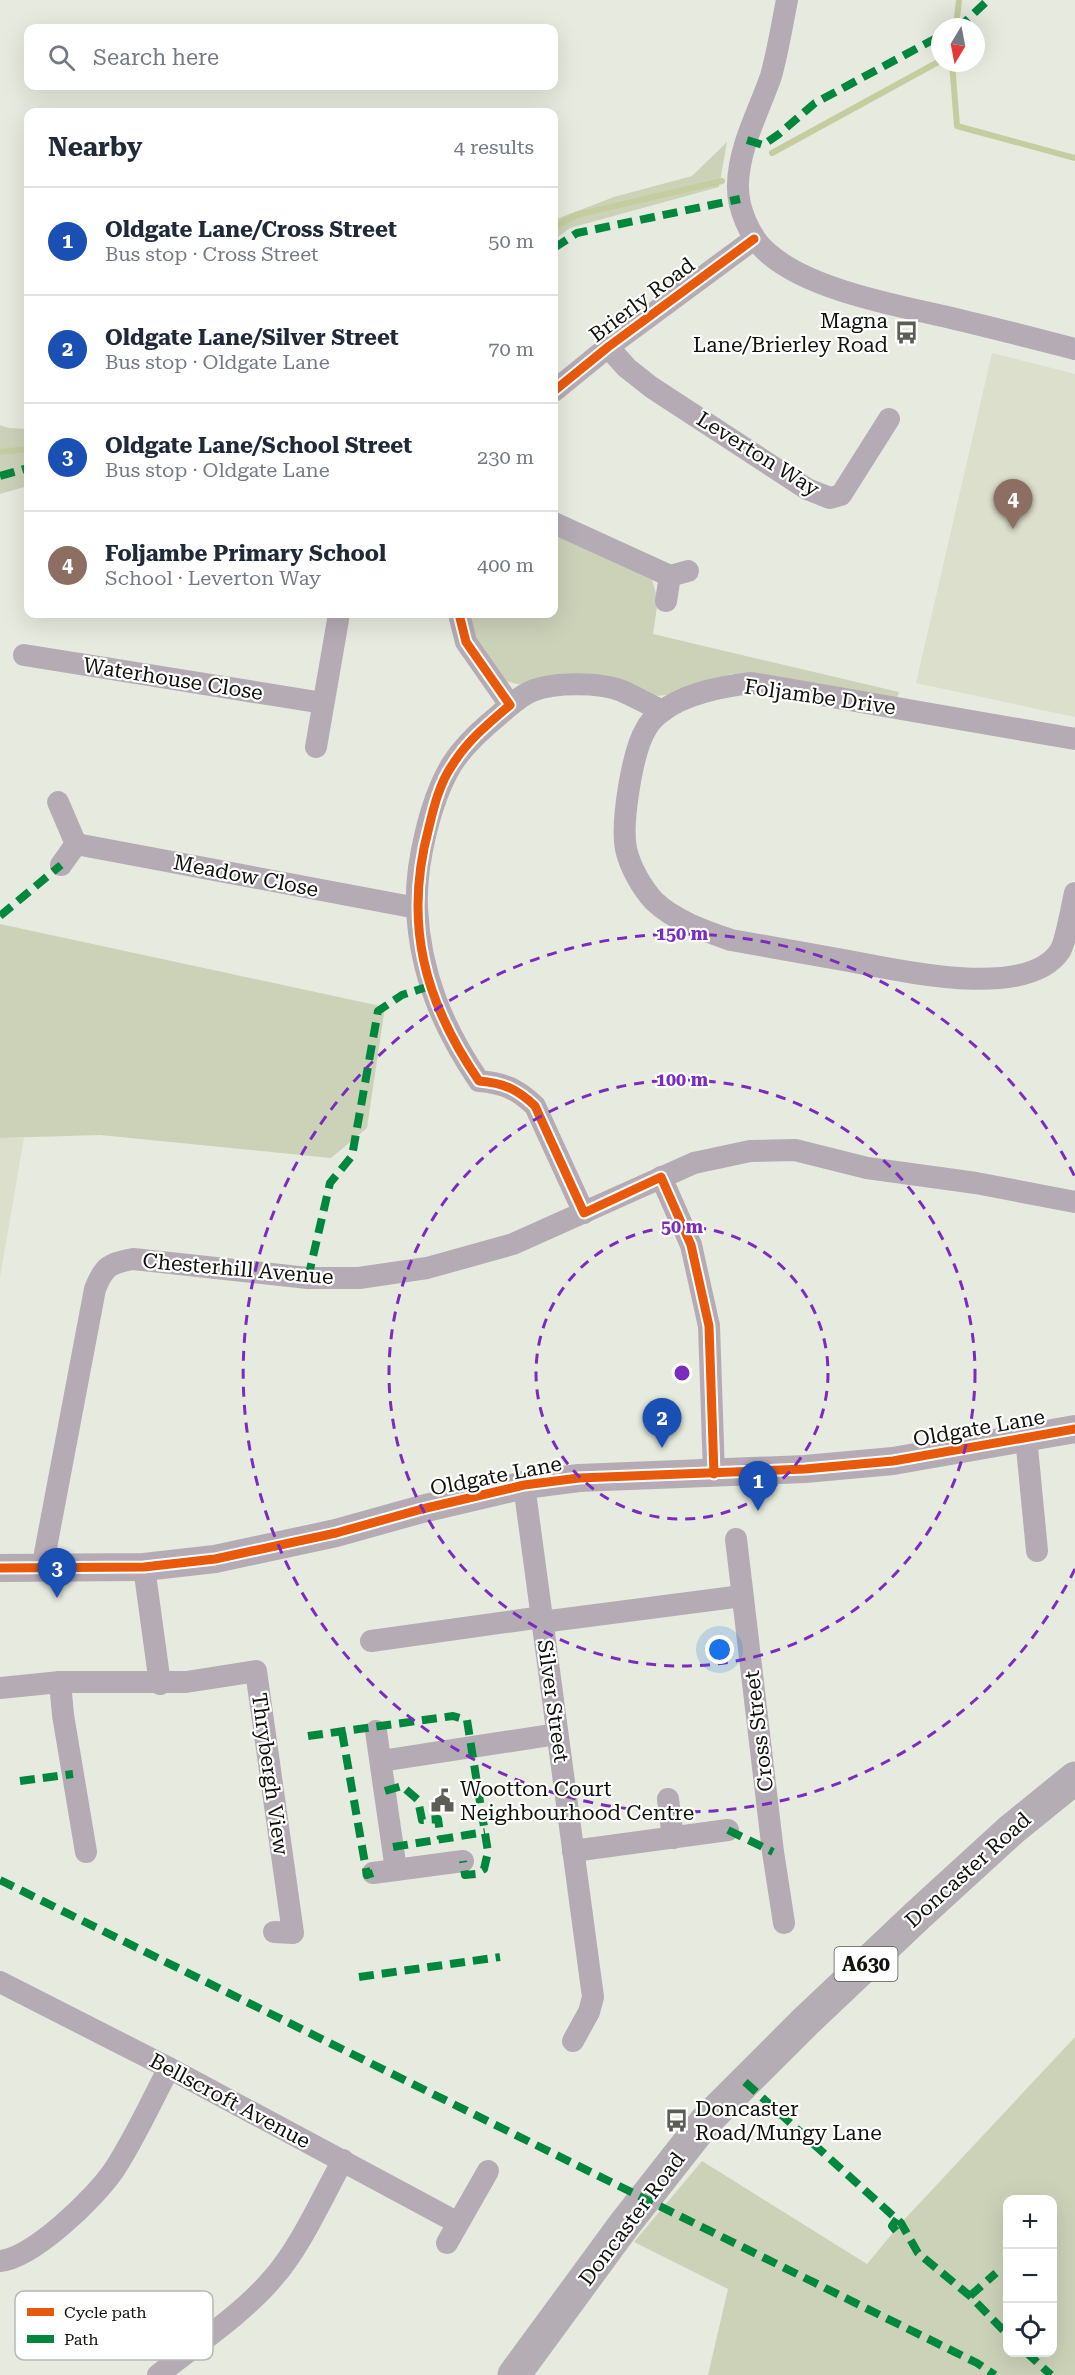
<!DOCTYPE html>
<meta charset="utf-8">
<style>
:root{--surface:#fff;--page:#f2f2f3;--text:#1f2937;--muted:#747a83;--line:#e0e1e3;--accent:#111827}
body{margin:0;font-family:"Roboto Serif",serif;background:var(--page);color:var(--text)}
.controls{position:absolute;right:18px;bottom:18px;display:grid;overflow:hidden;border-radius:12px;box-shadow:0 6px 24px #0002}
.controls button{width:54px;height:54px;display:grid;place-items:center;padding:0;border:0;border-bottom:2px solid var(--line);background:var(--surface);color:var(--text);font:30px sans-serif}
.compass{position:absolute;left:931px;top:18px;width:54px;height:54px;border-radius:50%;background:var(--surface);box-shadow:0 6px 24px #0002;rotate:190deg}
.you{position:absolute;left:720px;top:1650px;width:21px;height:21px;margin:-15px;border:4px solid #fff;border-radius:50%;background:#1a73e8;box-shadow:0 0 0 9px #1a73e833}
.badge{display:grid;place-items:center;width:39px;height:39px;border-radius:50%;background:var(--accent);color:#fff;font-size:20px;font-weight:700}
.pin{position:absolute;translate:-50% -50px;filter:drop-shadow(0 2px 3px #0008)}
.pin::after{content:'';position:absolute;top:32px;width:21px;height:18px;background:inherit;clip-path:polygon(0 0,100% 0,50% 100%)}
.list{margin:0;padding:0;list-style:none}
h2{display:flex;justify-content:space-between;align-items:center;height:78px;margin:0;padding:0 24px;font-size:26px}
h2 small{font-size:20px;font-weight:400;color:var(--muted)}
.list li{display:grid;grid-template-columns:39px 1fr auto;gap:18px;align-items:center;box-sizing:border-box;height:108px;padding:0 24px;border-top:2px solid var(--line)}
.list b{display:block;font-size:22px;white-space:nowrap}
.list p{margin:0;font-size:20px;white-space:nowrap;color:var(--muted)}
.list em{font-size:20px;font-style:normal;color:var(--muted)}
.icon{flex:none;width:33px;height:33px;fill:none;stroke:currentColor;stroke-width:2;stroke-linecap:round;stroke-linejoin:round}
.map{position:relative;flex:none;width:1075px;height:2375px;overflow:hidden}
.search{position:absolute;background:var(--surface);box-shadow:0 6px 24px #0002;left:24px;top:24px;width:534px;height:66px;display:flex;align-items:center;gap:15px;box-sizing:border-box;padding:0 21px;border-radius:12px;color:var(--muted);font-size:22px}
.panel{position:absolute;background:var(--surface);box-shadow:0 6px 24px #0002;left:24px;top:108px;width:534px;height:510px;border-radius:12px}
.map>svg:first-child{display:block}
.built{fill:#dcdfcc}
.green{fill:#ccd2b8;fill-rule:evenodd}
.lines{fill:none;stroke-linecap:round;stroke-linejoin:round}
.stream{stroke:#c5cda0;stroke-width:6}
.minor{stroke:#b4abb5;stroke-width:22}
.tertiary{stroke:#b4abb5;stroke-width:28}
.primary{stroke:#b4adb3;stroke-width:33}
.quiet{stroke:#00873e;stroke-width:8;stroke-dasharray:15 8;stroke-linecap:butt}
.cycleway-casing{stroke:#fff;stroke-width:13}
.cycleway{stroke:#e8590c;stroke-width:9}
.ring{fill:none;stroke:#7b2cbf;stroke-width:3;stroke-dasharray:10 8}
.labels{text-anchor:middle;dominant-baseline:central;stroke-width:4.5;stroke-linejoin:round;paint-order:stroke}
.shield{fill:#fff;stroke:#585954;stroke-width:1.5}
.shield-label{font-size:20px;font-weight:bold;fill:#11120b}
.street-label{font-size:21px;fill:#11120b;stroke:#fff}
.poi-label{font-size:21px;fill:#11120b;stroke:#fff;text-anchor:start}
.key{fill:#fff;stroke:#b8b8b6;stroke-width:1.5}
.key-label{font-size:16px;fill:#11120b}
.centre{fill:#7b2cbf;stroke:#fff;stroke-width:3}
.ring-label{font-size:18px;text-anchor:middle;font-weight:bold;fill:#7b2cbf;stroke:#fff;stroke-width:4.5;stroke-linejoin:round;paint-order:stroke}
</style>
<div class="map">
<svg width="1075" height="2375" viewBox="0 0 1075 2375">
<rect width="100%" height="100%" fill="#e7eade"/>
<g class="built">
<polygon points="992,353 1075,374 1075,717 916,683"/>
<polygon points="0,1138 24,1138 0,1277"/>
</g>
<g class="green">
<polygon points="727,142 719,187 570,228 554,240 554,220 614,197 692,176"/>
<polygon points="0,425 9,428 28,429 28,486 0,494"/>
<polygon points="554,534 652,580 658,600 653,634 899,692 897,699 757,675 732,674 700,682 668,695 655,696 517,684 503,680 475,641 466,614 554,614"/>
<polygon points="0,924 385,1007 367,1128 331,1158 100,1135 0,1138"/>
<path d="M1075 2037V2375H708L728 2289 634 2242 702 2161 867 2264 901 2223ZM1008 2200H1052V2352H1008Z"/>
</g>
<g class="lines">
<g class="stream">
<polyline points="956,27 959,0"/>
<polyline points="952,63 957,126 1075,158"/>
<polyline points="772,153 940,61"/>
<polyline points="554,227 576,215 722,181"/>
<polyline points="0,452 28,449"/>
</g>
<g class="minor">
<path d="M787 0C782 25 778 51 771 76 759 111 739 146 738 184 737 208 750 238 768 253 808 289 894 305 947 317 990 327 1032 338 1075 349"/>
<polyline points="608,347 627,368 651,387 807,489 830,498 841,495 889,419"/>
<polyline points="554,391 608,347 754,239"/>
<polyline points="554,523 670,576"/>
<polyline points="666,601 670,576 688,571"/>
<polyline points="459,614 466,642 510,705"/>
<polyline points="24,655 323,703"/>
<path d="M1075 739 752 683C723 686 684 694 661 712 656 716 649 723 646 729 632 752 621 823 626 849 630 867 642 888 654 901 675 921 705 931 731 940 770 947 809 954 849 961 898 970 1027 1001 1060 951 1066 942 1072 905 1075 893"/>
<polyline points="316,747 339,614"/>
<polyline points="58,802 76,844 61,865"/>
<polyline points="76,844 417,908"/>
<polyline points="661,1177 691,1245 709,1326 714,1474"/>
<path d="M584 1213 535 1106C517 1089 504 1083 479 1081 443 1028 420 974 417 908 415 866 430 800 452 764 465 744 482 729 499 715 509 706 520 696 532 691 554 682 600 682 622 691 636 697 649 705 663 711"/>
<polyline points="1026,1437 1037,1551"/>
<polyline points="524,1485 593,1997 589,2012 573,2041"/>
<polyline points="736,1539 773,1852 784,1923"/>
<path d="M44 1566 45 1553 95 1289C104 1266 110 1263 133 1259L308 1278H359L427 1268 513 1244 694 1163 750 1151 795 1150 867 1168 976 1183 1075 1202"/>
<polyline points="144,1567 160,1684"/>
<polyline points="542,1622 742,1596"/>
<polyline points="371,1641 542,1617"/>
<polyline points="60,1682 63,1715 86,1852"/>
<polyline points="0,1688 60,1682 186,1682 256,1671 293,1933 274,1932"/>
<polyline points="376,1731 396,1870"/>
<polyline points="381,1761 557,1734"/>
<polyline points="668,1799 673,1838"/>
<polyline points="573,1851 728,1830"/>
<polyline points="373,1873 463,1861"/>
<polyline points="0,1982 169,2068 458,2223"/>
<polyline points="447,2243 488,2171"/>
<path d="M0 2261C33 2258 95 2198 114 2170 135 2138 151 2102 169 2068"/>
<path d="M158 2375C194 2346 244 2313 273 2278 300 2248 323 2196 343 2160"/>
</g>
<polyline class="tertiary" points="0,1568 144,1567 215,1559 336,1533 422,1509 524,1485 579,1478 805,1469 893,1461 1075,1429"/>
<polyline class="primary" points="514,2375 624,2225 705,2122 805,2022 918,1915 1011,1830 1075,1778"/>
<g class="quiet">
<polyline points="956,27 967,20 988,0"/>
<polyline points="747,140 763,145 779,134 815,103 940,36"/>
<polyline points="554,248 577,233 740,199"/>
<polyline points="0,476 28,468"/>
<polyline points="0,916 61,865"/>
<polyline points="308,1278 330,1183 352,1156 378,1011 402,995 430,986"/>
<polyline points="342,1732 367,1875 373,1873"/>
<polyline points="308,1736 453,1716 467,1720 488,1852 484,1869 476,1874 465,1875 463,1861"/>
<polyline points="20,1781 73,1774"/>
<polyline points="385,1791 402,1786 418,1800 422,1820 438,1819 441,1839"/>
<polyline points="728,1830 773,1852"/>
<polyline points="393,1847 485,1832"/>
<polyline points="0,1880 977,2363 995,2375"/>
<polyline points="359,1977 500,1957"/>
<polyline points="745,2082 901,2223 918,2253 970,2296 1008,2335"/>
<polyline points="897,2219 892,2226 898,2233 905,2229"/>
<polyline points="970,2296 996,2273"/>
<polyline points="1026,2352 1051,2375"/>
</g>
<defs>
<g id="cycleway">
<polyline points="554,391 608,347 754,239"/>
<path d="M459 614 466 642 510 705C489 723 468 740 453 764 440 782 434 806 429 827 403 923 424 1001 479 1081 504 1083 517 1089 535 1106L584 1213 661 1177 691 1245 709 1326 714 1474"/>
<polyline points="0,1568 144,1567 215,1559 336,1533 422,1509 524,1485 579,1478 805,1469 893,1461 1075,1429"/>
</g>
</defs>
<use href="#cycleway" class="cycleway-casing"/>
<use href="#cycleway" class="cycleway"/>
</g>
<g class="ring">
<circle cx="682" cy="1373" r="146"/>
<circle cx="682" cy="1373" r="293"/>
<path d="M1075 1569A439 439 0 1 1 1075 1177"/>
</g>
<defs>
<symbol id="bus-bare" viewBox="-9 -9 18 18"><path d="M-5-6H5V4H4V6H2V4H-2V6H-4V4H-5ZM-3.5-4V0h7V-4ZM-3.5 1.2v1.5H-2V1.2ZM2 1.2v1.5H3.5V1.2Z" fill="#5c5e55" stroke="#fff" stroke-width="2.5" paint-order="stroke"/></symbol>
<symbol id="civic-bare" viewBox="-9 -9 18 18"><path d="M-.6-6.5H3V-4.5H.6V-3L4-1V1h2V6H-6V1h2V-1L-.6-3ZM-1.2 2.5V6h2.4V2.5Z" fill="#5c5e55" stroke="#fff" stroke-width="2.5" paint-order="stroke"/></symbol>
</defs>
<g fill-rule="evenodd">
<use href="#bus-bare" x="890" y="316" width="33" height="33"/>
<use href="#civic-bare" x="426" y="1784" width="33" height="33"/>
<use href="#bus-bare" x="660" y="2104" width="33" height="33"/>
</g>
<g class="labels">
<rect class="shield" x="834.5" y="1947" width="63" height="34" rx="4.5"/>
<g class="shield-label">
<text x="866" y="1964">A630</text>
</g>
<g class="street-label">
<text transform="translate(642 300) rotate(-37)">Brierly Road</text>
<text transform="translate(758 454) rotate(32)">Leverton Way</text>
<text transform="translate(173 679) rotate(9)">Waterhouse Close</text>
<text transform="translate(820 697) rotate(8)">Foljambe Drive</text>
<text transform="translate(246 876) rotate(11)">Meadow Close</text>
<text transform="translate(238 1269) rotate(5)">Chesterhill Avenue</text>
<text transform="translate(979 1428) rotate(-10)">Oldgate Lane</text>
<text transform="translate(496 1476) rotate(-11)">Oldgate Lane</text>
<text transform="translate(553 1701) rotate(82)">Silver Street</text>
<text transform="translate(759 1731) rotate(-97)">Cross Street</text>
<text transform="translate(270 1774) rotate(82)">Thrybergh View</text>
<text transform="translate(968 1870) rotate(-42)">Doncaster Road</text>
<text transform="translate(230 2101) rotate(28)">Bellscroft Avenue</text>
<text transform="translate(632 2219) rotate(-53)">Doncaster Road</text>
</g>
<g class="poi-label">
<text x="888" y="321" text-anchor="end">Magna<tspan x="888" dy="24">Lane/Brierley Road</tspan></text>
<text x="460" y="1789">Wootton Court<tspan x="460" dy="24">Neighbourhood Centre</tspan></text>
<text x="695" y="2109">Doncaster<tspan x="695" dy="24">Road/Mungy Lane</tspan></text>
</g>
</g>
<rect x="15" y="2291" width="198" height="69" rx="9" class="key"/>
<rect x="27" y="2308" width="27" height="8" fill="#e8590c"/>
<rect x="27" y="2335" width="27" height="8" fill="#00873e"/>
<g class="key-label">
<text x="64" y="2318">Cycle path</text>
<text x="64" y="2345">Path</text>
</g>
<circle cx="682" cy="1373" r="9" class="centre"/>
<g class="ring-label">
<text x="682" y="940">150 m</text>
<text x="682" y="1086">100 m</text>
<text x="682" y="1233">50 m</text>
</g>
</svg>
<div class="controls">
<button>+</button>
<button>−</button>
<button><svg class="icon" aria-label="locate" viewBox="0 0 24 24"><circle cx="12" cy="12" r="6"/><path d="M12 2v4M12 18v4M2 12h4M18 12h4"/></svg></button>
</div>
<svg class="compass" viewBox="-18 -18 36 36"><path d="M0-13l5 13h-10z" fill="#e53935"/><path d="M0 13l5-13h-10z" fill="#747a83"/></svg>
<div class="you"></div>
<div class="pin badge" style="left:758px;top:1511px;background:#1a4fb4">1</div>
<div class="pin badge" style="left:662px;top:1448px;background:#1a4fb4">2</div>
<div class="pin badge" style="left:57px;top:1598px;background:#1a4fb4">3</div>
<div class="pin badge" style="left:1013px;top:529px;background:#8d6e63">4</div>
<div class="search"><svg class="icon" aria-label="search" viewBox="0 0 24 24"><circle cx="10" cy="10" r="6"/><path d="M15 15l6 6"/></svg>Search here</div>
<section class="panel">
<h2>Nearby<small>4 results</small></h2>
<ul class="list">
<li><span class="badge" style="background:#1a4fb4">1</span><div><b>Oldgate Lane/Cross Street</b><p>Bus stop · Cross Street</p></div><em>50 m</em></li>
<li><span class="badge" style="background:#1a4fb4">2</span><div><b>Oldgate Lane/Silver Street</b><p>Bus stop · Oldgate Lane</p></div><em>70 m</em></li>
<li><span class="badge" style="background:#1a4fb4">3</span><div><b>Oldgate Lane/School Street</b><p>Bus stop · Oldgate Lane</p></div><em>230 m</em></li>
<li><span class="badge" style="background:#8d6e63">4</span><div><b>Foljambe Primary School</b><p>School · Leverton Way</p></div><em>400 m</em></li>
</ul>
</section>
</div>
